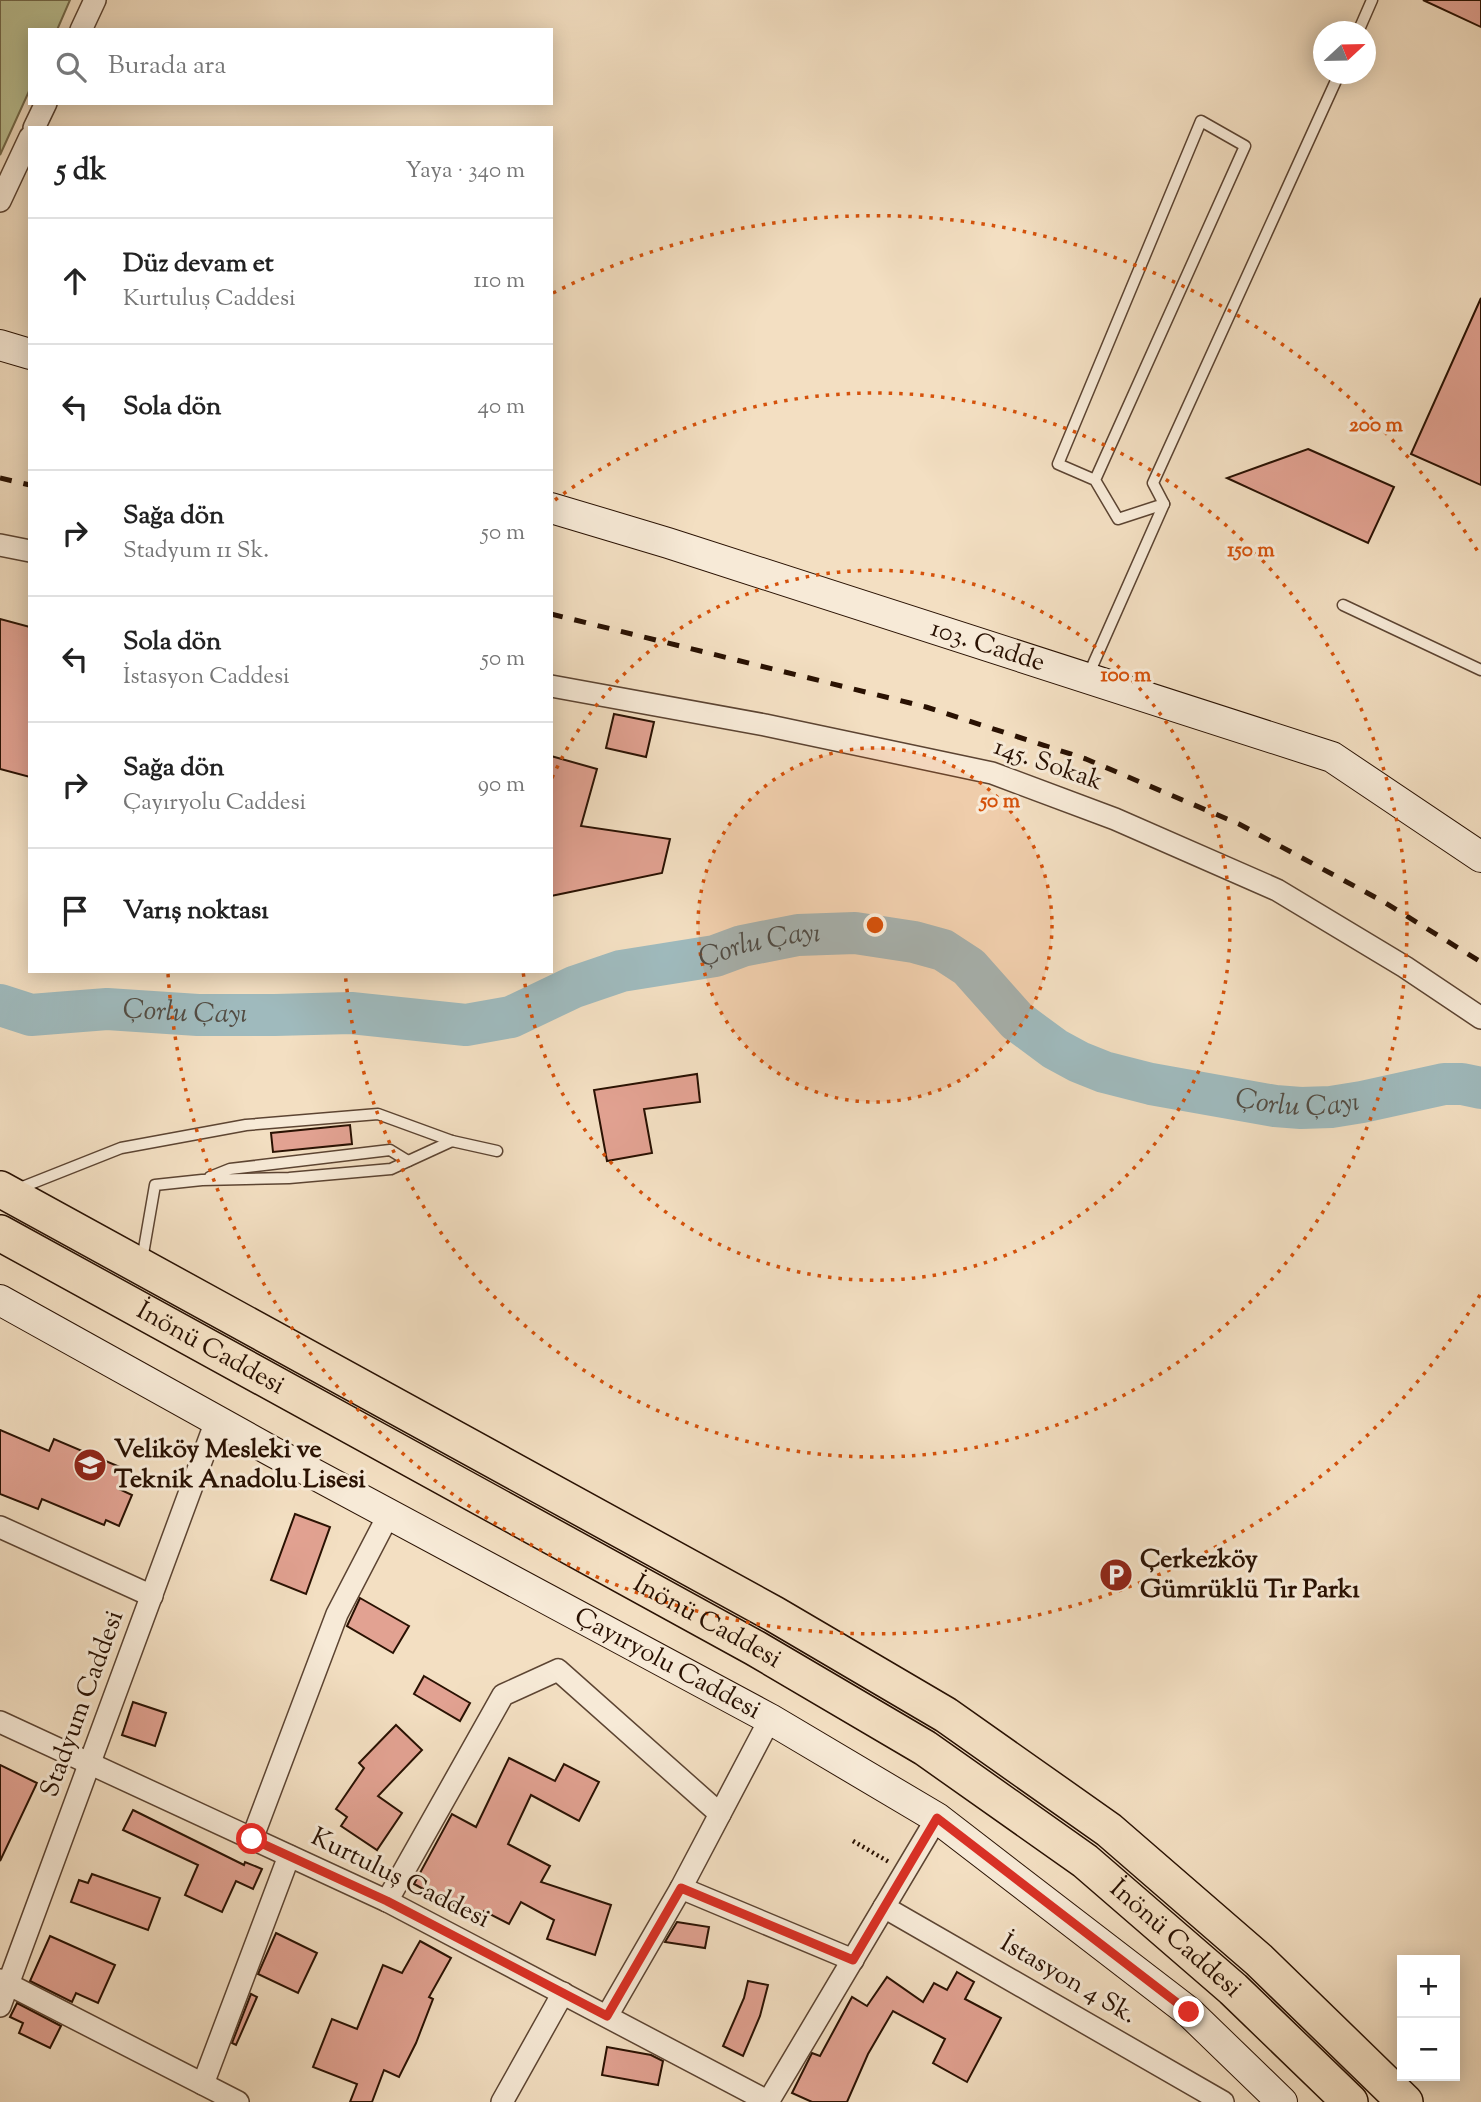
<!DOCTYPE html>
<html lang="tr">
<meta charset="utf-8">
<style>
:root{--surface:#fff;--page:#f2f2f2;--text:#222;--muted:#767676;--line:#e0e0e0}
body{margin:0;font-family:"Sorts Mill Goudy",serif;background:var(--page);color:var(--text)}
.controls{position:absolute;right:21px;bottom:21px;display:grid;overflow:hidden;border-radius:0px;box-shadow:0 4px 18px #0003}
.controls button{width:63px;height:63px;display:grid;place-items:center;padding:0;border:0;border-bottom:2px solid var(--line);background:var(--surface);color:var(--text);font:35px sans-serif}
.compass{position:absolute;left:1313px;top:21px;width:63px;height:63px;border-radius:50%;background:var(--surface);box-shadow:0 4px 18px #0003;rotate:68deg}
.stop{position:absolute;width:21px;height:21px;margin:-16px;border:5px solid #d93025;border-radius:50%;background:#fff}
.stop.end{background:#d93025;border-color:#fff;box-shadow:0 2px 7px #0008}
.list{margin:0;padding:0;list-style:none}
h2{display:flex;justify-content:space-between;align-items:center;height:91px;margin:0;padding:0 28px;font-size:30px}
h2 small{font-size:23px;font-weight:400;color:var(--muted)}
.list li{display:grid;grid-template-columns:46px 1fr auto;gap:21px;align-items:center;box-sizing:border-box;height:126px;padding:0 28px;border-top:2px solid var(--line)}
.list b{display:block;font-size:26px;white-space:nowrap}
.list p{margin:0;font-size:23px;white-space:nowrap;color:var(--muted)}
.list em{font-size:23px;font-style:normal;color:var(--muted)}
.icon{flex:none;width:38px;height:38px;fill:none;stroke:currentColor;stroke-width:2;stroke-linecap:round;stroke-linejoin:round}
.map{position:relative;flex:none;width:1481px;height:2102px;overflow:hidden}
.search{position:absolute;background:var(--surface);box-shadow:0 4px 18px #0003;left:28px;top:28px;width:525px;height:77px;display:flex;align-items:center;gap:18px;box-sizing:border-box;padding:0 24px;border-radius:0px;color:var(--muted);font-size:26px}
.panel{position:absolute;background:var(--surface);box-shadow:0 4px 18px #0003;left:28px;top:126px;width:525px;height:847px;border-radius:0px}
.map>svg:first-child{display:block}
.green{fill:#bbc193;stroke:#72694a;stroke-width:2}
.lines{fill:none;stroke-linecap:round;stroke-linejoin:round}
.river{stroke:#9fbabd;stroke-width:42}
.building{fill:#e2a292;stroke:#291102;stroke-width:2}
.lane-casing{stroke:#5c4432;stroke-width:13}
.street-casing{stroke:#5c4432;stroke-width:24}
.secondary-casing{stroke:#291102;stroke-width:32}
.primary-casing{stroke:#291102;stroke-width:38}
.path{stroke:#291102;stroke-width:4.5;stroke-dasharray:2 3.5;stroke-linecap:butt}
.lane{stroke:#f7ead7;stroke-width:10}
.street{stroke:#f7ead7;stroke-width:21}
.secondary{stroke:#f7ead7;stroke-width:30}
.primary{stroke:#f3dfc2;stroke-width:35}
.rail{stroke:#291102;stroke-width:5;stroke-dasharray:12 12;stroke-linecap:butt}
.route{stroke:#d93025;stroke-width:9}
.ring{fill:none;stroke:#d5520b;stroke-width:3.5;stroke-dasharray:3.5 7}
.labels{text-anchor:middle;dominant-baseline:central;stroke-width:6;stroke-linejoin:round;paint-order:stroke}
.street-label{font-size:26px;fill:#291102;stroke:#f7ead7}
.poi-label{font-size:26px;font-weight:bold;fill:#291102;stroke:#f7ead7;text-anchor:start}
.water-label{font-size:28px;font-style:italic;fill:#524c43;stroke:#f7ead7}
.centre{fill:#d5520b;stroke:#f7ead7;stroke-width:3.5}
.ring-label{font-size:21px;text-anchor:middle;font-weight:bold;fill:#d5520b;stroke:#f7ead7;stroke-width:6;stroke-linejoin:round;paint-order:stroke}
</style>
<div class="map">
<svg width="1481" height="2102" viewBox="0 0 1481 2102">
<rect width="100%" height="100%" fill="#f3dfc2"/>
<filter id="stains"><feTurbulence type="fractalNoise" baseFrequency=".00286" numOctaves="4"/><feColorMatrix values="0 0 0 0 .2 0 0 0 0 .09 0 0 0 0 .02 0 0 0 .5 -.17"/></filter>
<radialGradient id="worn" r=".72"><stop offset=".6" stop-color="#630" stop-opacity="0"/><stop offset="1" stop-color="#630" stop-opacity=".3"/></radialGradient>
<polygon class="green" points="0,0 70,0 57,30 30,30 30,89 0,155"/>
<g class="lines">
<path class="river" id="s1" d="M0 1005 31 1015 107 1009 198 1015H275L351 1013 466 1025 511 1017 574 987 621 971 715 956 742 946 798 935 855 933 914 942 943 950 969 967 1017 1021 1055 1049 1079 1062 1104 1072 1151 1084 1275 1106 1301 1108 1331 1107 1362 1102 1444 1084H1462L1481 1088"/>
</g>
<g class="building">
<polygon points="1423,0 1481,0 1481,27"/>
<polygon points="1481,298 1481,485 1411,454"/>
<polygon points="1308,449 1394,487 1368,543 1227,478"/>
<polygon points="0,619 30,627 30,777 0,769"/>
<polygon points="614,714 654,722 646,757 606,748"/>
<polygon points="551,756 597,769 581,826 670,839 662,873 551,896"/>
<polygon points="697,1074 700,1102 644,1109 652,1153 607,1161 594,1090"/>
<polygon points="350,1125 352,1144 273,1152 271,1133"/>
<polygon points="0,1430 49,1451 54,1439 127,1470 119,1489 132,1495 119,1526 106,1520 104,1525 42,1499 38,1509 0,1494"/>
<polygon points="295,1514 330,1527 306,1594 271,1580"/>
<polygon points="360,1598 409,1626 393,1653 347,1626"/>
<polygon points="424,1676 470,1703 460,1721 414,1694"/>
<polygon points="133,1702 166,1713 155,1746 122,1735"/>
<polygon points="396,1725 422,1750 378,1796 402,1813 377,1850 341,1826 347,1817 336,1809 364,1768 359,1763"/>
<polygon points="509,1758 555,1781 564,1764 599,1782 579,1821 531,1795 508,1844 550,1866 541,1882 611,1905 595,1955 547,1939 554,1920 521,1902 509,1924 484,1911 479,1919 414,1884 452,1814 476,1827"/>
<polygon points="0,1765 37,1783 0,1861"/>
<polygon points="133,1810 244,1865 245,1862 262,1869 253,1889 236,1881 222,1912 185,1895 198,1865 123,1830"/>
<polygon points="92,1874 160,1898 148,1930 71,1902 79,1880 88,1883"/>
<polygon points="677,1922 709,1927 705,1948 665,1942"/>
<polygon points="276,1933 317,1953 298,1993 258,1974"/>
<polygon points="50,1936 115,1965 98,2003 76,1993 72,2002 30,1981"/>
<polygon points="420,1941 451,1958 429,1997 433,1999 416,2043 399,2077 384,2070 372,2102 350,2102 357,2084 313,2067 332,2019 357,2029 383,1965 402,1973"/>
<polygon points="957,1972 974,1982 965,1999 1001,2018 967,2082 933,2063 945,2039 893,2011 868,2054 847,2102 812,2102 792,2093 812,2053 820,2056 852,1997 867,2006 887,1977 923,2002 934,1983 947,1990"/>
<polygon points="748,1981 768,1985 760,2016 743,2056 723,2046 744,1998"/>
<polygon points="251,1994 257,1997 236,2045 232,2043"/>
<polygon points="17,2003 61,2026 50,2048 19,2033 23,2023 10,2017"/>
<polygon points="607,2047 651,2055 663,2061 658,2085 602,2075"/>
</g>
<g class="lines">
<defs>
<g id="lane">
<polyline points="1358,32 1372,0"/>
<polyline points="1095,480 1245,146 1201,121 1058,464 1095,480 1118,519 1164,504 1153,483 1339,74"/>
<polyline points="1343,605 1481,670"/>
<polyline points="1087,678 1164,504"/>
<polyline points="210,1177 230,1169 390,1150 408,1161"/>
<polyline points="15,1190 121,1148 246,1125 378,1114 452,1141"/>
<polyline points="142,1260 155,1185 202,1180 289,1178 391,1169 452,1141 497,1151"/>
</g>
<g id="street">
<polyline points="81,30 95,0"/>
<polyline points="34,128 46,103"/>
<polyline points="0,201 30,137"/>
<polyline points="0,545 30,551"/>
<polyline points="551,686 765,725 992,773 1115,819 1277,890 1405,967 1481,1018"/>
<polyline points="0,1527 152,1596"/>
<polyline points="0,1722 387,1901 769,2102"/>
<polyline points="252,1839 337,1614 389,1514"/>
<polyline points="681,1888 853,1960"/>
<polyline points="387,1901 503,1695 558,1670 720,1814"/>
<polyline points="884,1907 1223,2102"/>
<polyline points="0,1980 238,2102"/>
<polyline points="0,2006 216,1421"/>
<polyline points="607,2016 681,1888 770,1719"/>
<polyline points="203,2084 289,1856"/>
<polyline points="502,2102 563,1993"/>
<polyline points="768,2102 937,1818"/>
</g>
<g id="secondary">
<polyline points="0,345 30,354"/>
<path id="s2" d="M551 508 668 543 1332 757 1481 857"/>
<path id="s3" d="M0 1300 275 1453 770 1719 937 1818 1189 2012 1282 2102"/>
</g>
<g id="primary">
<polyline points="0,1189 774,1614 946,1715 1109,1830 1259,1960 1405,2102"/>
<path id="s4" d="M0 1233 755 1648 925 1748 1085 1861 1233 1989 1350 2102"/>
</g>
</defs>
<use href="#lane" class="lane-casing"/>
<use href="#street" class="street-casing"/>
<use href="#secondary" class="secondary-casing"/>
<use href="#primary" class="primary-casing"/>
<polyline class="path" points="853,1841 889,1862"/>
<use href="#lane" class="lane"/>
<use href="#street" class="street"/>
<use href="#secondary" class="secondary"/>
<use href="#primary" class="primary"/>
<g class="rail">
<polyline points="0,478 30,485"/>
<polyline points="551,614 926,707 1086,759 1239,824 1384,902 1481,962"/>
</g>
</g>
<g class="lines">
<polyline class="route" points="252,1839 387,1901 607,2016 681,1888 853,1960 937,1818 1189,2012"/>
</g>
<circle cx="875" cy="925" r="177" fill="#d5520b" fill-opacity=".12"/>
<g class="ring">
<circle cx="875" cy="925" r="177"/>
<path d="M552 778A355 355 0 1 1 523 971"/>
<path d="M555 500A532 532 0 1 1 345 971"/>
<path d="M1480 1295A709 709 0 0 1 168 974M553 293A709 709 0 0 1 1480 555"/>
</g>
<defs>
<symbol id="school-disc" viewBox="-11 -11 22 22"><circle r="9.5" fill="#8f2418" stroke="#f7ead7"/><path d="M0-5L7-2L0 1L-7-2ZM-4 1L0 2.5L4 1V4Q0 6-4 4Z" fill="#fff"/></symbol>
<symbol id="parking-disc" viewBox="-11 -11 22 22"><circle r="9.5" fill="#8f2418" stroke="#f7ead7"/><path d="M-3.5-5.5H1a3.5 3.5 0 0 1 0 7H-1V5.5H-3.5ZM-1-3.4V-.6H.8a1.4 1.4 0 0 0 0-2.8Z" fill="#fff"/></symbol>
</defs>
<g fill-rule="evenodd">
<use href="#school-disc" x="71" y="1446" width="38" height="38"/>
<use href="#parking-disc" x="1097" y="1556" width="38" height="38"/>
</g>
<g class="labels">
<g class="street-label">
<text stroke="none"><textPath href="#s2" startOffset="458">103. Cadde</textPath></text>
<text transform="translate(1048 765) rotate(19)">145. Sokak</text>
<text stroke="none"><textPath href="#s4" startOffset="240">İnönü Caddesi</textPath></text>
<text stroke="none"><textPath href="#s4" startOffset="807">İnönü Caddesi</textPath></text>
<text stroke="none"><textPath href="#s3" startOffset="760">Çayıryolu Caddesi</textPath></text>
<text transform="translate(83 1704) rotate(-70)">Stadyum Caddesi</text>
<text transform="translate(400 1879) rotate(26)">Kurtuluş Caddesi</text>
<text stroke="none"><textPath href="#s4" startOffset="1374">İnönü Caddesi</textPath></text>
<text transform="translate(1068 1980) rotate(30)">İstasyon 4 Sk.</text>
</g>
<g class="poi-label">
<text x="114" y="1450">Veliköy Mesleki ve<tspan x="114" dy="30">Teknik Anadolu Lisesi</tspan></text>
<text x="1140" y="1560">Çerkezköy<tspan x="1140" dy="30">Gümrüklü Tır Parkı</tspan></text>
</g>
<g class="water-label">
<text stroke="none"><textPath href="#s1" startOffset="775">Çorlu Çayı</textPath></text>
<text stroke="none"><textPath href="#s1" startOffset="187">Çorlu Çayı</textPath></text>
<text stroke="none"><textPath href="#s1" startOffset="1363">Çorlu Çayı</textPath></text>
</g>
</g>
<circle cx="875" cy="925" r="10" class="centre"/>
<g class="ring-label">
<text x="1376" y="431">200 m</text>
<text x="1251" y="556">150 m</text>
<text x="1126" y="681">100 m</text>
<text x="1000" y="807">50 m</text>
</g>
<rect width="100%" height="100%" filter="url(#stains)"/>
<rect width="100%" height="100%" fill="url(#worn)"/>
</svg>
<div class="controls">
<button>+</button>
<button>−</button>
</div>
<svg class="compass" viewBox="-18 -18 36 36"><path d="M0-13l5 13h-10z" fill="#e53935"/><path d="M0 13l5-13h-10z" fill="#767676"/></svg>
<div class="stop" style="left:252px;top:1839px"></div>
<div class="stop end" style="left:1189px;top:2012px"></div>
<div class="search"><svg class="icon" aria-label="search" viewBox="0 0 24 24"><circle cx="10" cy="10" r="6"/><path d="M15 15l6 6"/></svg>Burada ara</div>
<section class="panel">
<h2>5 dk<small>Yaya · 340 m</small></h2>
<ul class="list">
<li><svg class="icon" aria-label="ahead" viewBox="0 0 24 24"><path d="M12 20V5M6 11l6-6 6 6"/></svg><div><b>Düz devam et</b><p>Kurtuluş Caddesi</p></div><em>110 m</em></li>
<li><svg class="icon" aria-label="left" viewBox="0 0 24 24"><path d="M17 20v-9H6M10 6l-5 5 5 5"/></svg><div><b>Sola dön</b></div><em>40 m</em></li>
<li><svg class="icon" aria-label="right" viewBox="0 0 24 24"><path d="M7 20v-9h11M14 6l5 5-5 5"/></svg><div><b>Sağa dön</b><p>Stadyum 11 Sk.</p></div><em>50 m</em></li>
<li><svg class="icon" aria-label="left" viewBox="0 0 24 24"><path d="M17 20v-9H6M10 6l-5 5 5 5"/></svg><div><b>Sola dön</b><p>İstasyon Caddesi</p></div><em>50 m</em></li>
<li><svg class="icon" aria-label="right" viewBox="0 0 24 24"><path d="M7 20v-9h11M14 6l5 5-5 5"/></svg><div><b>Sağa dön</b><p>Çayıryolu Caddesi</p></div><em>90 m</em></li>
<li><svg class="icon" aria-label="arrive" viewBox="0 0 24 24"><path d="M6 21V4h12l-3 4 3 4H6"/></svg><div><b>Varış noktası</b></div></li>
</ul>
</section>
</div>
